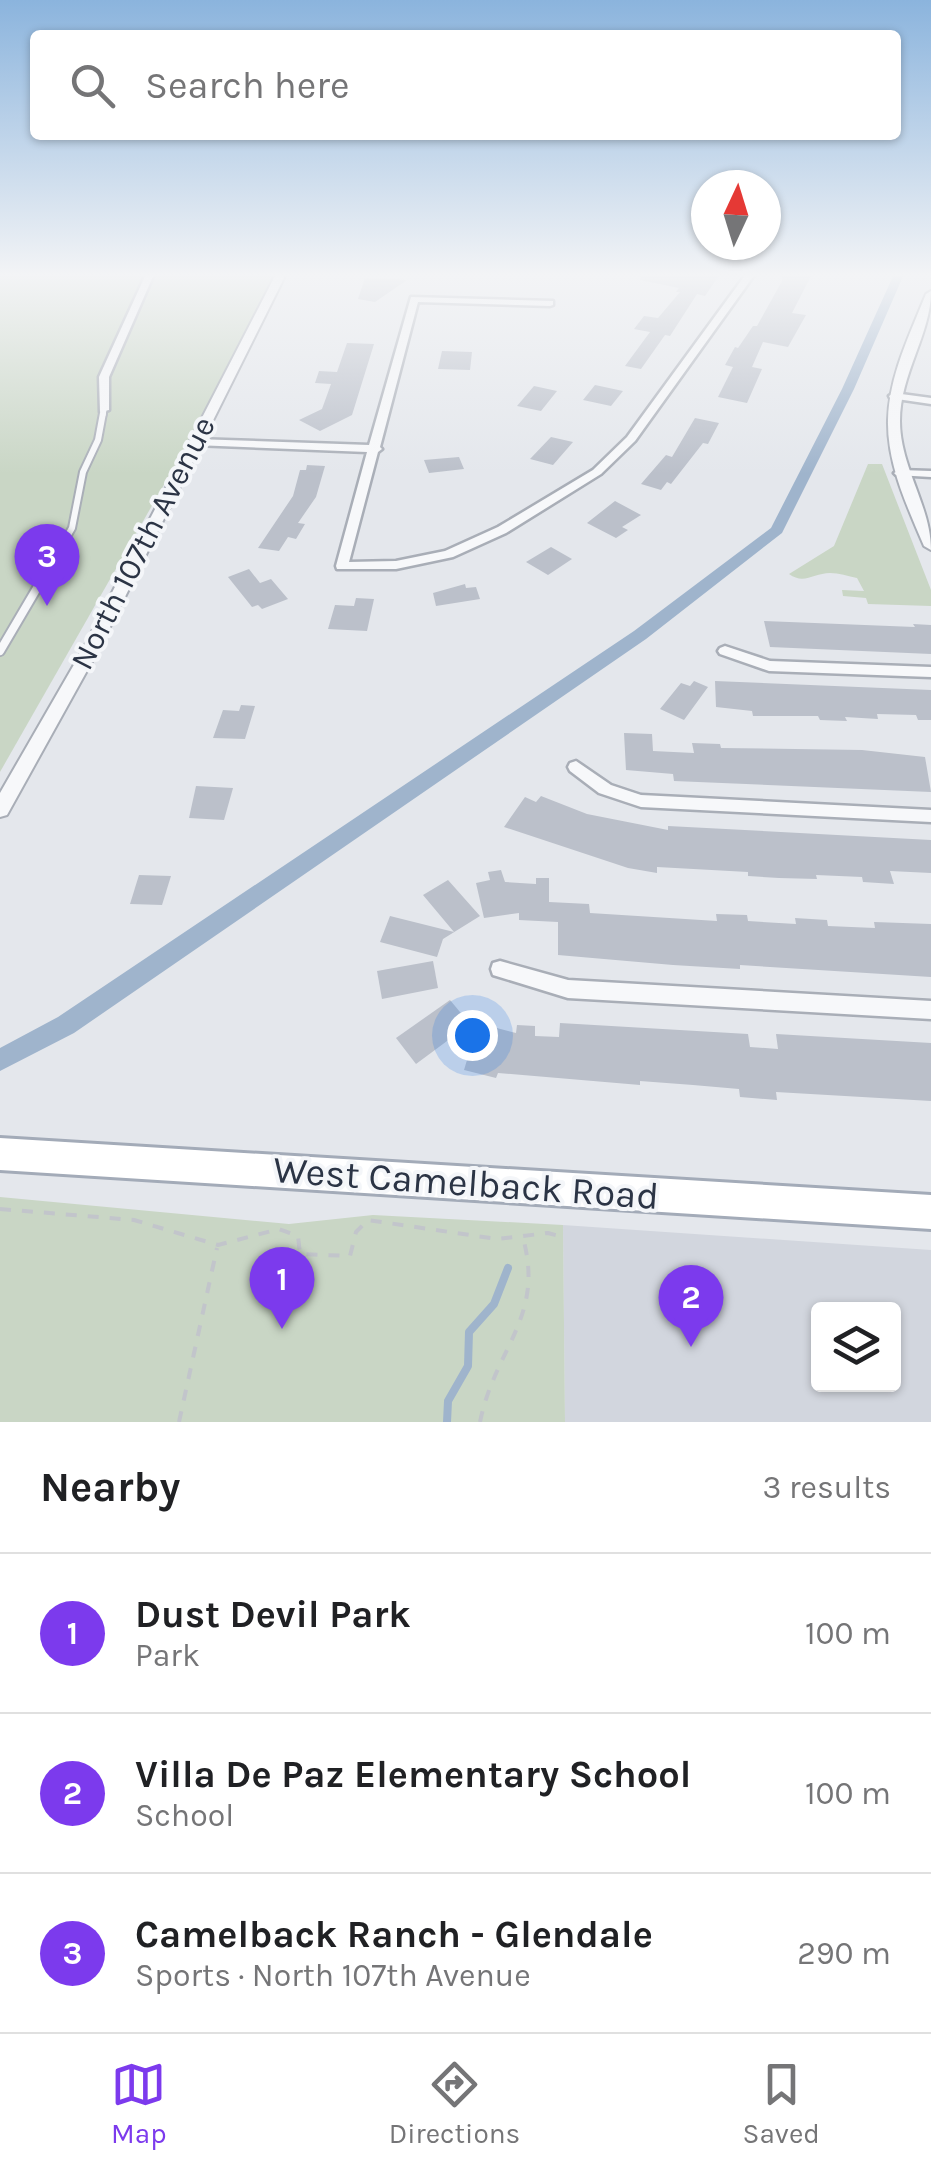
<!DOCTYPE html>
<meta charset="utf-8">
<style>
:root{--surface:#fff;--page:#f2f2f2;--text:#202124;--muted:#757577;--line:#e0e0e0;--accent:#7c3aed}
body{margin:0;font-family:Karla,sans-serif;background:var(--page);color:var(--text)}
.controls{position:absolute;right:30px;bottom:30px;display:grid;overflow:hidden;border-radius:10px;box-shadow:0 2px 8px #0004}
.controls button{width:90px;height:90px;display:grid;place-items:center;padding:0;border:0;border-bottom:2px solid var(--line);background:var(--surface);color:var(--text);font:50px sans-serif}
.compass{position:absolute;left:691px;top:170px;width:90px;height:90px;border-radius:50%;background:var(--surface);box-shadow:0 2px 8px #0004;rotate:4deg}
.you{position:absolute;left:472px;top:1035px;width:35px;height:35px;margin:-25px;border:8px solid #fff;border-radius:50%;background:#1a73e8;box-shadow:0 0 0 15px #1a73e833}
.badge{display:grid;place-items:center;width:65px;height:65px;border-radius:50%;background:var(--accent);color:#fff;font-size:32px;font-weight:700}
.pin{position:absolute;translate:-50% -82px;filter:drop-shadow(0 2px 5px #0008)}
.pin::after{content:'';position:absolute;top:52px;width:35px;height:30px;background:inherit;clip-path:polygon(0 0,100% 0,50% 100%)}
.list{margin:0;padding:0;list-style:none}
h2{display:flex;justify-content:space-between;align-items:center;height:130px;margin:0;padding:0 40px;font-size:42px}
h2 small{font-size:32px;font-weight:400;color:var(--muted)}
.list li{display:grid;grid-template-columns:65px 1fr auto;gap:30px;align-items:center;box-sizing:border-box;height:160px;padding:0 40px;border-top:2px solid var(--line)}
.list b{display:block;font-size:38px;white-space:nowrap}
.list p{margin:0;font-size:32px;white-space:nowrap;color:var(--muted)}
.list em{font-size:32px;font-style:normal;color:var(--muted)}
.icon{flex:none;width:55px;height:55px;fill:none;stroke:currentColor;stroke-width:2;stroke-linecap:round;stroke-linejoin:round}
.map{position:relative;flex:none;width:931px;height:1422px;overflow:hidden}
.search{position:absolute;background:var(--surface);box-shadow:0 2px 8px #0004;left:30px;right:30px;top:30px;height:110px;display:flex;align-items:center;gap:25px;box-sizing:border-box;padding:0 35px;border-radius:10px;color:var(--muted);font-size:38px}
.sheet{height:610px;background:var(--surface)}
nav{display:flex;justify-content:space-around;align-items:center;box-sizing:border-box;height:140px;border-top:2px solid var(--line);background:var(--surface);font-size:28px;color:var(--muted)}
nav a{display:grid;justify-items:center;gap:5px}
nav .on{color:var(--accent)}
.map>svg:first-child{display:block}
.built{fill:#d2d6de;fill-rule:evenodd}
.green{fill:#c9d6c5}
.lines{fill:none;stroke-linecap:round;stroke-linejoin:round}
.stream{stroke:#9fb4cc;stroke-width:8}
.canal{fill:#9fb4cc;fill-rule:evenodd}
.building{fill:#bbc0ca}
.service-far2-casing{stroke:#a9aeb7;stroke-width:9}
.service-far1-casing{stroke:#a9aeb7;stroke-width:10}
.service-casing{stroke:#a9aeb7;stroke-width:12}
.minor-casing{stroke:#a9aeb7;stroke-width:5}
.tertiary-casing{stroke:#a9aeb7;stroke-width:4}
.primary-casing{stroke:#a3abb8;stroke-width:6}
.path{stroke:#c2c5cb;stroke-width:4;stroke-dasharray:11 11;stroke-linecap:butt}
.service-far2{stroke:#f7f8fa;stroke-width:5}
.service-far1{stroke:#f7f8fa;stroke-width:6}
.service{stroke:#f7f8fa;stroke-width:8}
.minor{fill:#f7f8fa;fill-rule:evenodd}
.tertiary{fill:#f7f8fa;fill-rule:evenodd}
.primary{fill:#fff;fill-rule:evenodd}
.labels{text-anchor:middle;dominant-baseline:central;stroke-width:8;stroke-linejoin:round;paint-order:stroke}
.street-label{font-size:32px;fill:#2b3445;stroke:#f4f6f9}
.near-street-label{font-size:38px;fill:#2b3445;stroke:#f4f6f9}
</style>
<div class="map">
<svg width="931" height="1422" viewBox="0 0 931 1422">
<rect width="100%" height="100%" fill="#e4e7ec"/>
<path class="built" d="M563 1225 931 1250V1422H565ZM818 1310H894V1384H818Z"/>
<g class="green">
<polygon points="0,274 275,274 190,439 0,772"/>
<path d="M868 464H882L931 590V606L868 604 866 598 843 596 842 590 864 591 857 578C848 576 839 573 830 573 814 573 804 585 789 574L834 546Z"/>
<polygon points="0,1197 289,1224 373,1215 563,1225 565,1422 0,1422"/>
</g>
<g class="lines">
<polyline class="stream" points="447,1422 448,1401 468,1366 469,1332 494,1304 508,1268"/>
<polygon class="canal" points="894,274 904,274 854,389 782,533 646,639 74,1033 0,1071 0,1048 58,1017 634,631 771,528 842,389"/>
</g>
<g class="building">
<polygon points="641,274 720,274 705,296 697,294 670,336 665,335 641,369 625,366 650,332 634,329 644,316 658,318 680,292 676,292 679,288 640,280"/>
<polygon points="782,274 811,276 792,313 806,315 788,347 763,342 752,367 762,369 747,403 718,397 733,367 725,365 735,347 738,348 753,326 757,326 782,281"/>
<polygon points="365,278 407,280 375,302 358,299"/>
<polygon points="347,343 374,344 352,415 320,431 299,420 322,409 331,384 315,383 319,371 337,372"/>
<polygon points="442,351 472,352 470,370 438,369"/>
<polygon points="595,385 623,391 611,406 583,400"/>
<polygon points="534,386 557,391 541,411 517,406"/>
<polygon points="695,418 719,423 708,444 703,443 671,484 667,482 661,490 641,484 666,455 672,457"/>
<polygon points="551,437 573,442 553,465 530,459"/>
<polygon points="459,457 464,469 429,473 424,460"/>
<polygon points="307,465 325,466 316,497 298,523 305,524 296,539 288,537 279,551 258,548 293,496 300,470 306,470"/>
<polygon points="615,501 641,515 622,527 628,530 616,538 587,523"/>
<polygon points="551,547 572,559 548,575 526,562"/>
<polygon points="249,569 260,583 271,579 288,599 262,609 258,605 252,607 228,577"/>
<polygon points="465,584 466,588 476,587 480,599 436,606 433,593"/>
<polygon points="356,598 374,599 367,631 328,629 335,605 354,606"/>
<polygon points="764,621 915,627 913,624 931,625 931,654 770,647"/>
<polygon points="694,681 708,687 684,720 660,709 681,683 690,686"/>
<polygon points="715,681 931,690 931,720 918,720 916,715 877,714 878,719 845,717 847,721 820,720 818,716 753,716 752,711 716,707"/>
<polygon points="241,705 255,706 245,739 213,738 223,710 239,711"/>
<polygon points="624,733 652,734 653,751 694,753 692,743 720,744 721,748 862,750 925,757 931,792 674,781 673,774 626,770"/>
<polygon points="196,786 233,788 224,820 189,818"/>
<polygon points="541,796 587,814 668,830 668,826 931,840 931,873 890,871 894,884 863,882 862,877 816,875 817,879 779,878 748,876 748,872 657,867 657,873 628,868 504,827 525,797 536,802"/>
<polygon points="501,870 505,882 536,884 536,878 549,878 549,902 589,904 590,913 717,921 716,914 747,915 748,921 796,924 795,918 827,920 828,926 875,928 874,922 931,924 931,977 740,965 740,969 673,965 558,955 558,922 519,920 519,913 484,918 476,883 490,880 488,872"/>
<polygon points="139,875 171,876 162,905 130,904"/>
<polygon points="448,880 480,916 443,939 437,957 380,942 390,916 454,932 423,895"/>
<polygon points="433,961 438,988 382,999 377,971"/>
<polygon points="450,1000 470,1024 416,1064 396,1038"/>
<polygon points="478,1023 516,1033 517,1025 535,1026 535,1036 559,1037 560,1023 748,1034 750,1047 778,1049 776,1034 931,1043 931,1101 776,1092 777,1100 740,1097 739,1089 693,1085 640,1081 640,1085 498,1073 496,1078 464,1070"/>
</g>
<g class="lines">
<defs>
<polyline id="service-far2" points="103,415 104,410"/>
<polyline id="service-far1" points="36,590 72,528 83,472 98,440 103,413"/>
<polyline id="service" points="0,651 37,588"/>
<g id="minor">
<polygon points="146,274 154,274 109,377 109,410 100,412 99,377"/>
<polygon points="746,274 755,274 635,441 601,474 506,533 453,557 396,569 337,569 336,566 367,452 195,445 190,442 195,439 369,445 411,297 553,301 553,305 550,306 418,302 380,447 382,449 378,452 349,562 396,561 445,551 498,527 593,470 627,437"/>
<polygon points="894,393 931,398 931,404 890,398 889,396"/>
<polygon points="900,470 931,471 931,477 896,475 894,473"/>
<polygon points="725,646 770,661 931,667 931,677 769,671 720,654 718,651 720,648"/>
<polygon points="576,761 611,785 641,795 931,810 931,822 641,807 599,793 570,771 568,767 570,763"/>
<polygon points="500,961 568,980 931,1001 931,1019 568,998 493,975 491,969 493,963"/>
</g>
<g id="tertiary">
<polygon points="276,274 286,274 99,649 7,815 0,817 0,793 83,649"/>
<path d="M931 291C931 334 900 374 900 421 900 467 931 506 931 550L924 546C907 506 887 464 888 420 889 376 910 334 926 294Z"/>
</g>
<polygon id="primary" points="0,1138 931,1195 931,1229 0,1170"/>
</defs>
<use href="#service-far2" class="service-far2-casing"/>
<use href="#service-far1" class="service-far1-casing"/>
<use href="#service" class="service-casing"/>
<use href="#minor" class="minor-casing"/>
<use href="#tertiary" class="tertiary-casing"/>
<use href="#primary" class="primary-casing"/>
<g class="path">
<polyline points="0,1209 134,1220 218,1245 279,1229 298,1236 300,1254 350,1256 356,1232 368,1220 497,1239 548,1233 563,1237"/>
<polyline points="179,1422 217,1248"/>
<path d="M480 1422C495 1348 545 1317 523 1238"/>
</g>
<use href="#service-far2" class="service-far2"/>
<use href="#service-far1" class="service-far1"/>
<use href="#service" class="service"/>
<use href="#minor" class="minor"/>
<use href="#tertiary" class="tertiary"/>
<use href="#primary" class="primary"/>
</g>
<linearGradient id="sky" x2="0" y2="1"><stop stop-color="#8bb4dd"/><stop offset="0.58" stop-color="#f3f4f6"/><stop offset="1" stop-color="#f3f4f6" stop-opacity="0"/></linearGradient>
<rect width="931" height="474" fill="url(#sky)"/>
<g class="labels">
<g class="street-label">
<text transform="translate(143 543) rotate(-63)">North 107th Avenue</text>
</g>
<g class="near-street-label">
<text transform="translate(466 1183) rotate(4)">West Camelback Road</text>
</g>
</g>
</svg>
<div class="controls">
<button><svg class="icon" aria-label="layers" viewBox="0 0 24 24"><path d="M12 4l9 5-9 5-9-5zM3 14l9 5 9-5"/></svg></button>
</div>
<svg class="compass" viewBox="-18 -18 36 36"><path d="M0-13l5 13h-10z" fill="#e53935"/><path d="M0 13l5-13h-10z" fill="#757577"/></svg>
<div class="you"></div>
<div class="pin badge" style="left:282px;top:1329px">1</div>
<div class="pin badge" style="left:691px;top:1347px">2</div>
<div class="pin badge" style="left:47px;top:606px">3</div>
<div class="search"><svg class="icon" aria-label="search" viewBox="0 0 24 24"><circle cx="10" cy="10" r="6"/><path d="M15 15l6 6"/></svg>Search here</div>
</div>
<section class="sheet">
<h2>Nearby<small>3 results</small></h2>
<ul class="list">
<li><span class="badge">1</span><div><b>Dust Devil Park</b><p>Park</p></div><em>100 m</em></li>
<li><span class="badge">2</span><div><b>Villa De Paz Elementary School</b><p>School</p></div><em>100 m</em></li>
<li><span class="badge">3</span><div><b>Camelback Ranch - Glendale</b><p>Sports · North 107th Avenue</p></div><em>290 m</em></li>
</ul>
</section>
<nav>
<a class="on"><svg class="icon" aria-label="map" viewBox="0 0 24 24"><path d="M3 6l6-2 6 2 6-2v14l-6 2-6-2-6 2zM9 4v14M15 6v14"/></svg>Map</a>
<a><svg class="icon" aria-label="directions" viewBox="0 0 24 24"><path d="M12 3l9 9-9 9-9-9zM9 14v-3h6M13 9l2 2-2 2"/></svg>Directions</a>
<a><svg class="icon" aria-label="saved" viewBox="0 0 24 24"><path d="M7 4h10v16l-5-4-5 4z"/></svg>Saved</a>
</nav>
